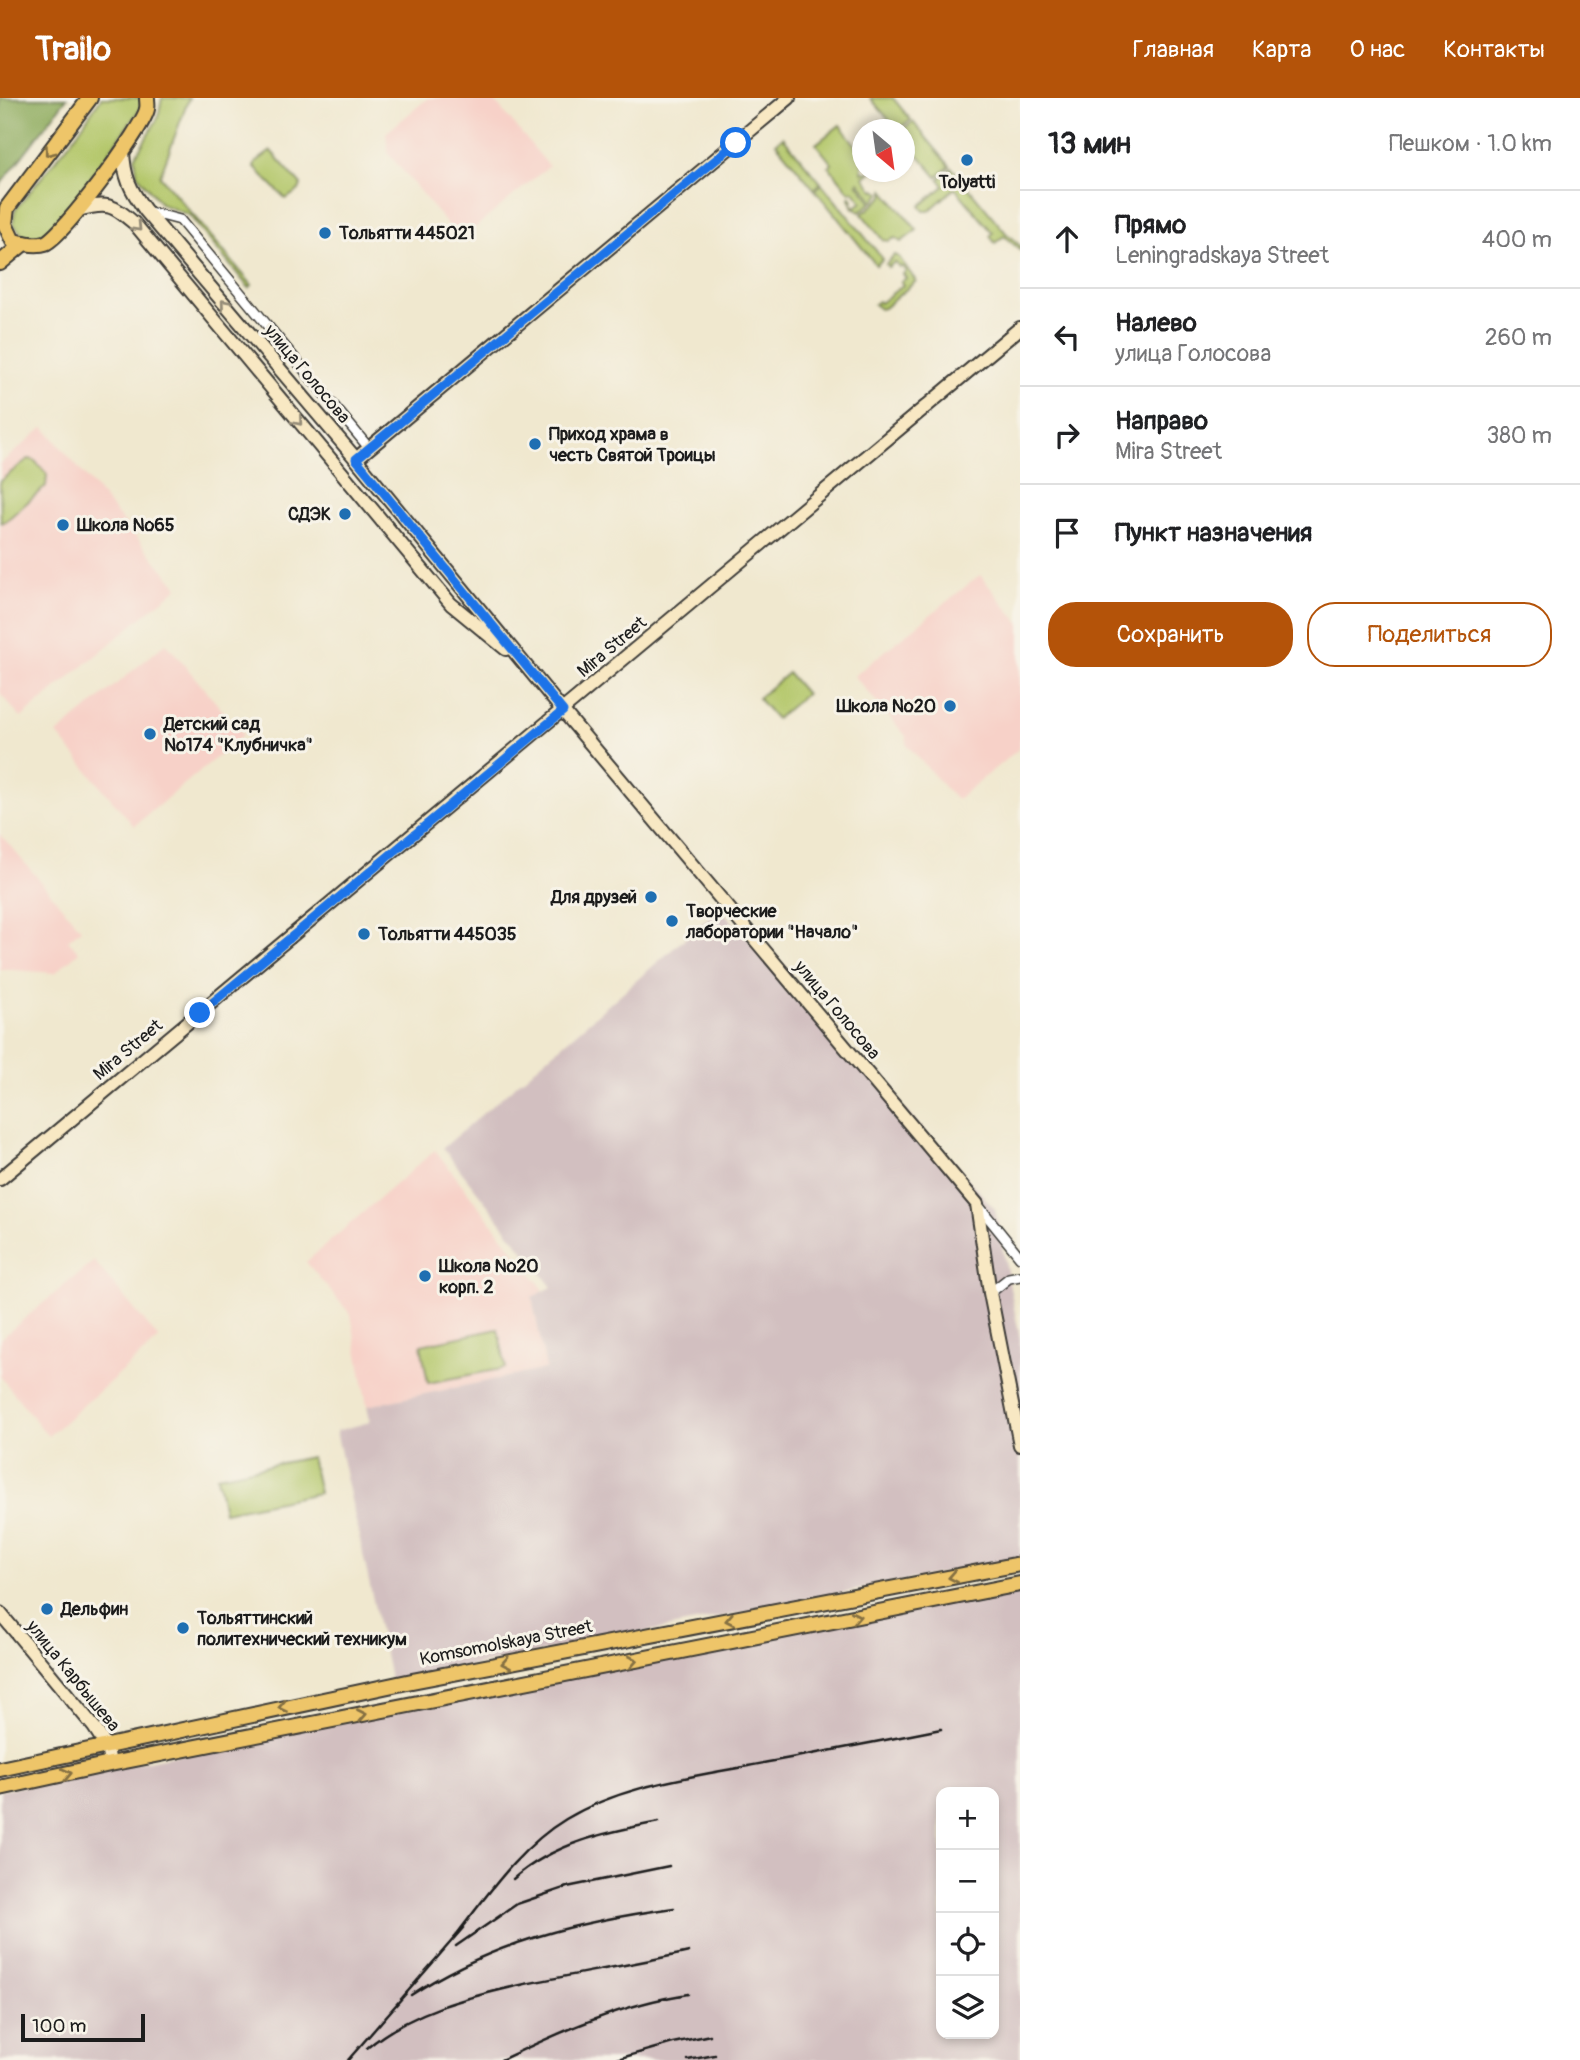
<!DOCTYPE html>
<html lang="ru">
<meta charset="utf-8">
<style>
:root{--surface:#fff;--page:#f2f2f2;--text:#202124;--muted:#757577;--line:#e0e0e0;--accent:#b45309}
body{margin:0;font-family:Pangolin,sans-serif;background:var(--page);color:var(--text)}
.controls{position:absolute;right:21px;bottom:21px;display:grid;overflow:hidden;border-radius:14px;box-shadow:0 4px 10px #0003}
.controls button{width:63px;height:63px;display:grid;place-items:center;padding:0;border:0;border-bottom:2px solid var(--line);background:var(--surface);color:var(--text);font:35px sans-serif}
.compass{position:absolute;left:852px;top:21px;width:63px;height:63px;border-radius:50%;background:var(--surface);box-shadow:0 4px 10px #0003;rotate:151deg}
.scale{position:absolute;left:21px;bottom:18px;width:124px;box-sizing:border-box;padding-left:7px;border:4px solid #1c1c1c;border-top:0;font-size:19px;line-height:24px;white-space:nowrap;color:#1c1c1c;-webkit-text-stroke:5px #f7f3e8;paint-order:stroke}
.stop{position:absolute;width:21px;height:21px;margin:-16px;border:5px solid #1a73e8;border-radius:50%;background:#fff}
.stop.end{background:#1a73e8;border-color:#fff;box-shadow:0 2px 7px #0008}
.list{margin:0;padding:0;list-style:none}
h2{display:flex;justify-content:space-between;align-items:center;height:91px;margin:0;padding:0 28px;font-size:30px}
h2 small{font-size:23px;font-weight:400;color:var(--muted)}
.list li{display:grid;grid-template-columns:46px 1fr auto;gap:21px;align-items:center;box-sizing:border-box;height:98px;padding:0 28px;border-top:2px solid var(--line)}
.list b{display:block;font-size:26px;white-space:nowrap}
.list p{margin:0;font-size:23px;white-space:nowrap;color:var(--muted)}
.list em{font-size:23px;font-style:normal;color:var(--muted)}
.actions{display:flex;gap:14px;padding:21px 28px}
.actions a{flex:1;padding:16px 0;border:2px solid var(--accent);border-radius:28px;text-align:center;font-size:24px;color:var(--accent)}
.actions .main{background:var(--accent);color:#fff}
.icon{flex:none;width:38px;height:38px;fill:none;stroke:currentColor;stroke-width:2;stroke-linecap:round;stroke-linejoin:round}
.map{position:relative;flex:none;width:1020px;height:1962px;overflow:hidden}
header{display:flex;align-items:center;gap:42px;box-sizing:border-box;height:98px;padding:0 35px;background:var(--accent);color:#fff}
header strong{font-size:33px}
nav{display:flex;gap:38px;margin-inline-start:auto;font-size:24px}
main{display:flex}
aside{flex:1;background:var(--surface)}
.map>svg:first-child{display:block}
.built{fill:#f7d1c8}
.industrial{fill:#d2bfc0;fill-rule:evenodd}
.green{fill:#b4c76a;stroke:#687243;stroke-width:2}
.forest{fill:#8fac5e;stroke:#56643d;stroke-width:2}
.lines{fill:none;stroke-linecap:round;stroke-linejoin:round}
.street-casing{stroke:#3c3b37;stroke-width:12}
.secondary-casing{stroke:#3c3b37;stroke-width:16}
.primary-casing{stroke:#3c3b37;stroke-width:18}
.street{stroke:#fff;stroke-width:9}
.secondary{stroke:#f8e8c3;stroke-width:12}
.primary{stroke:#eec569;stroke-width:14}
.rail{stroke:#1c1c1c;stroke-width:2.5}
.oneway{stroke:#857042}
.oneway2{stroke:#958c78}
.route{stroke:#1a73e8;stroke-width:9}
.poi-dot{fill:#1f6fb2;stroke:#f7f3e8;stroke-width:2.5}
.labels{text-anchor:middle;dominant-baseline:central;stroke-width:6;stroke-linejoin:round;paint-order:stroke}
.poi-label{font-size:18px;font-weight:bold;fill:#1c1c1c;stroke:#f7f3e8;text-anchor:start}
.street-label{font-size:18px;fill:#1c1c1c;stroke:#f7f3e8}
</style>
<header>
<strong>Trailo</strong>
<nav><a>Главная</a><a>Карта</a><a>О нас</a><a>Контакты</a></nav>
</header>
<main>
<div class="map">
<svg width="1020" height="1962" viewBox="0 0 1020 1962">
<rect width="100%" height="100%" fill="#f7f3e8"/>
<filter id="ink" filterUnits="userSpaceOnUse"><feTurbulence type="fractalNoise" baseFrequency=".0143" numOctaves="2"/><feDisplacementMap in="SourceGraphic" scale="14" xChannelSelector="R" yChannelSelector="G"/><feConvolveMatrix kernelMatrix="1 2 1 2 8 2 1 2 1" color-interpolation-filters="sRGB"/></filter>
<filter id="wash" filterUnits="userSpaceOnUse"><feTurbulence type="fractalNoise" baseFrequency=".00686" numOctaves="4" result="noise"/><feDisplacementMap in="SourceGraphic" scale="28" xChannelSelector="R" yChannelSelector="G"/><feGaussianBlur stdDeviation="1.57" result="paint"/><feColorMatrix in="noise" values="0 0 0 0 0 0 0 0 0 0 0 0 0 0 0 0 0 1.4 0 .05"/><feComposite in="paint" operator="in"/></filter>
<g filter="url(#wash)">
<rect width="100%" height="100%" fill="#f0e8cf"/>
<g class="built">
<polygon points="428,0 492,0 549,68 460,142 388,55 386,35"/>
<polygon points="44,329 178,489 21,620 0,595 0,366"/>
<polygon points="980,477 1020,526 1020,650 956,702 907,647 906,638 854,578"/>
<polygon points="166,545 243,637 134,728 57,636"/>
<polygon points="0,736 81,831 68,842 79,854 55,875 0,871"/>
<polygon points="435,1052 544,1192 532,1200 546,1271 367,1308 351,1217 306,1164"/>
<polygon points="94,1163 159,1241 48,1338 0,1278 0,1241"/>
</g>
<g class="industrial">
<polygon points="720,810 995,1111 1020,1241 1020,1460 391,1584 336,1333 370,1324 367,1308 546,1271 532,1199 552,1189 443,1050"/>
<path d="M1020 1486V1962H0V1693ZM941 1694H994V1936H941Z"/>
</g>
<g class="green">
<polygon points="101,0 142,0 140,11 65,115 42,140 24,139 13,125 15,112 76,37"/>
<polygon points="162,0 189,0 160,78 252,187 249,190 189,117 161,106 137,76 135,59 158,20"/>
<polygon points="870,0 893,0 911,22 897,31"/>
<polygon points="913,24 950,68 937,79 905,41 903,31"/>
<polygon points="840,27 862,55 862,74 871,74 864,79 873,91 881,95 874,103 859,84 857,85 872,104 860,114 853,110 849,100 850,98 853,102 851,104 855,109 862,104 853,92 850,94 848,92 829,69 832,66 816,46"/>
<polygon points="783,39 821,85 814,91 776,45"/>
<polygon points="271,53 301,87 299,92 286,101 254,69 256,64"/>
<polygon points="952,70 1006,135 1020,148 1020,152 1004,138 995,145 990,138 993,135 955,90 929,113 924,113 920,108 944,88 939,81"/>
<polygon points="822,86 883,161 876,167 815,92"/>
<polygon points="884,92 917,132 901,144 895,140 889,143 883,142 862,116 884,98"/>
<polygon points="894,157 899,159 916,183 884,210 880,211 874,206 878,203 880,205 903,187 901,184 906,180 903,176 906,173 901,168 899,169 895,164 888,169 886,166"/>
<polygon points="28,361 34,362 47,376 46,388 6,423 1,425 0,383"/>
<polygon points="788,575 806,596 776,621 758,600"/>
<polygon points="498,1231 506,1270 428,1285 421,1247"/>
<polygon points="311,1359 319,1395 224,1414 217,1378"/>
</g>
<polygon class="forest" points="0,0 67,0 0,87"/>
</g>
<g filter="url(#ink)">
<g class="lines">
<defs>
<g id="street">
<polyline points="146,113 180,122 369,350"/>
<polyline points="978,1107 1020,1159"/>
<polyline points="990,1195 1009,1180 1020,1178"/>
</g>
<g id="secondary">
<path d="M123 53C124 79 130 91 145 112L356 361 563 613 977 1106 990 1195 1020 1347"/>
<path d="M78 112C107 104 112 106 134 125L451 506 506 551"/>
<polyline points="356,361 789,0"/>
<polyline points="0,1081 1020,230"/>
<polyline points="0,1515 94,1629 107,1649 110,1666"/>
</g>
<g id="primary">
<path d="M90 0 7 110 5 126 13 143C22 145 37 148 45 145 62 139 144 29 147 11 148 7 147 4 147 0"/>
<polyline points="0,165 24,145"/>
<polyline points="0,1671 412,1583 1020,1466"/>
<polyline points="0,1690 110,1666 1020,1486"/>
</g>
</defs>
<use href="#street" class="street-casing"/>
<use href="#secondary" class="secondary-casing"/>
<use href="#primary" class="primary-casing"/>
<use href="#street" class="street"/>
<use href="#secondary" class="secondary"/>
<use href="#primary" class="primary"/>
<g class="rail">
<path d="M513 1781C554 1745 606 1734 659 1724"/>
<path d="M457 1836C488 1796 521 1748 566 1721 621 1688 686 1680 748 1668 812 1656 877 1644 941 1631"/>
<polyline points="456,1848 517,1806 567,1789 669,1768"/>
<path d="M411 1897C492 1844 580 1823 674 1810"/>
<path d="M367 1950C413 1912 468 1899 525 1886 580 1875 635 1866 689 1854"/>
<polyline points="348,1962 463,1830"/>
<path d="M501 1962C560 1934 622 1906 688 1896"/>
<polyline points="614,1962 673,1945 710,1937"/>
<polyline points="688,1962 715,1957"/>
</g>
</g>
<defs><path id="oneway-chevron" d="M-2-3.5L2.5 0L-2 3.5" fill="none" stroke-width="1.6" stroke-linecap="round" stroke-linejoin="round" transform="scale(1.75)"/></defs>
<g class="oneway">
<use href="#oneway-chevron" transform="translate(49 54) rotate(128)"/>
<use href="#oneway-chevron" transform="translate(953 1479) rotate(169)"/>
<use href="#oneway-chevron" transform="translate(856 1519) rotate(-11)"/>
<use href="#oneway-chevron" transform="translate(730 1522) rotate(169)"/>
<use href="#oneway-chevron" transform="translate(633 1563) rotate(-11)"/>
<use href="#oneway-chevron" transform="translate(506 1565) rotate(169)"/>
<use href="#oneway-chevron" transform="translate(283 1609) rotate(168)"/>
<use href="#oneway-chevron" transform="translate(362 1617) rotate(-11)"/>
<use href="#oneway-chevron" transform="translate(67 1676) rotate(-12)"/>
</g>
<g class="oneway2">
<use href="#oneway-chevron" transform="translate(137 129) rotate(47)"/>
<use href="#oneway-chevron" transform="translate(225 206) rotate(-130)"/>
<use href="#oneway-chevron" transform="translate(298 323) rotate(50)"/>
</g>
</g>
<g class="lines" filter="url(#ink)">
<polyline class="route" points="200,915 563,613 356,361 736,45"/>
</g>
<g class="poi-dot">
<circle cx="967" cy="62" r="7"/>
<circle cx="325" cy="135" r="7"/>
<circle cx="535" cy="346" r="7"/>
<circle cx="345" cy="416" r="7"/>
<circle cx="63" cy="427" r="7"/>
<circle cx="950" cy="608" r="7"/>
<circle cx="150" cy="636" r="7"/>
<circle cx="651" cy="799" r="7"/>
<circle cx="672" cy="823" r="7"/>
<circle cx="364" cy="836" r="7"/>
<circle cx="425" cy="1178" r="7"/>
<circle cx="47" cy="1511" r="7"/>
<circle cx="183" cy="1530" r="7"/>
</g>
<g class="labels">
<g class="poi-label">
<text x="967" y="84" text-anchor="middle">Tolyatti</text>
<text x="339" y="135">Тольятти 445021</text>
<text x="549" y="336">Приход храма в<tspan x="549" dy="21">честь Святой Троицы</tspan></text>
<text x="331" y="416" text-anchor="end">СДЭК</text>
<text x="77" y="427">Школа №65</text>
<text x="936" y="608" text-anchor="end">Школа №20</text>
<text x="164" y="626">Детский сад<tspan x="164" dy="21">№174 "Клубничка"</tspan></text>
<text x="637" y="799" text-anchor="end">Для друзей</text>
<text x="686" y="813">Творческие<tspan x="686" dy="21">лаборатории "Начало"</tspan></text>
<text x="378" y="836">Тольятти 445035</text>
<text x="439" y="1168">Школа №20<tspan x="439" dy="21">корп. 2</tspan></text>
<text x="61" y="1511">Дельфин</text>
<text x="197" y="1520">Тольяттинский<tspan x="197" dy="21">политехнический техникум</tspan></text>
</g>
<g class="street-label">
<text transform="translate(307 276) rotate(50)">улица Голосова</text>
<text transform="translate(612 549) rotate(-40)">Mira Street</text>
<text transform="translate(837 912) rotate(50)">улица Голосова</text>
<text transform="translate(128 952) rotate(-40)">Mira Street</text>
<text transform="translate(506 1545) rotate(-11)">Komsomolskaya Street</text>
<text transform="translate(73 1578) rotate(51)">улица Карбышева</text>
</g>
</g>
</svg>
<div class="controls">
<button>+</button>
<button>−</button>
<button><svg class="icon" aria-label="locate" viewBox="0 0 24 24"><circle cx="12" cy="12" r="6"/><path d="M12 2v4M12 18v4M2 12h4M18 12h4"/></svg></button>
<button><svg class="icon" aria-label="layers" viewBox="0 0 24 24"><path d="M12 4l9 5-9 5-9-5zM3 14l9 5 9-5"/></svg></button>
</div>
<svg class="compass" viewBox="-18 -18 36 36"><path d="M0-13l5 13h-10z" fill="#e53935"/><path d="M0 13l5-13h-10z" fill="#757577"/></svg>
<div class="scale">100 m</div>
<div class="stop" style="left:736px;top:45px"></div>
<div class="stop end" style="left:200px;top:915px"></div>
</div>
<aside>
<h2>13 мин<small>Пешком · 1.0 km</small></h2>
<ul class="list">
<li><svg class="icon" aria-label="ahead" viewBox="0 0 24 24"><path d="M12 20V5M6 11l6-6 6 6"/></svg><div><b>Прямо</b><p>Leningradskaya Street</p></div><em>400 m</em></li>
<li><svg class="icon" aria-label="left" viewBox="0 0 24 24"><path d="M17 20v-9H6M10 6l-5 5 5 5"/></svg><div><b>Налево</b><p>улица Голосова</p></div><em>260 m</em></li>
<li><svg class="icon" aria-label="right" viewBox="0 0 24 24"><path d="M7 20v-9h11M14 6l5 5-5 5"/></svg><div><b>Направо</b><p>Mira Street</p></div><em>380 m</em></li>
<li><svg class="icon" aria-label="arrive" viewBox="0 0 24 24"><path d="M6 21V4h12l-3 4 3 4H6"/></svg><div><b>Пункт назначения</b></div></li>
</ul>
<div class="actions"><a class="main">Сохранить</a><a>Поделиться</a></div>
</aside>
</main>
